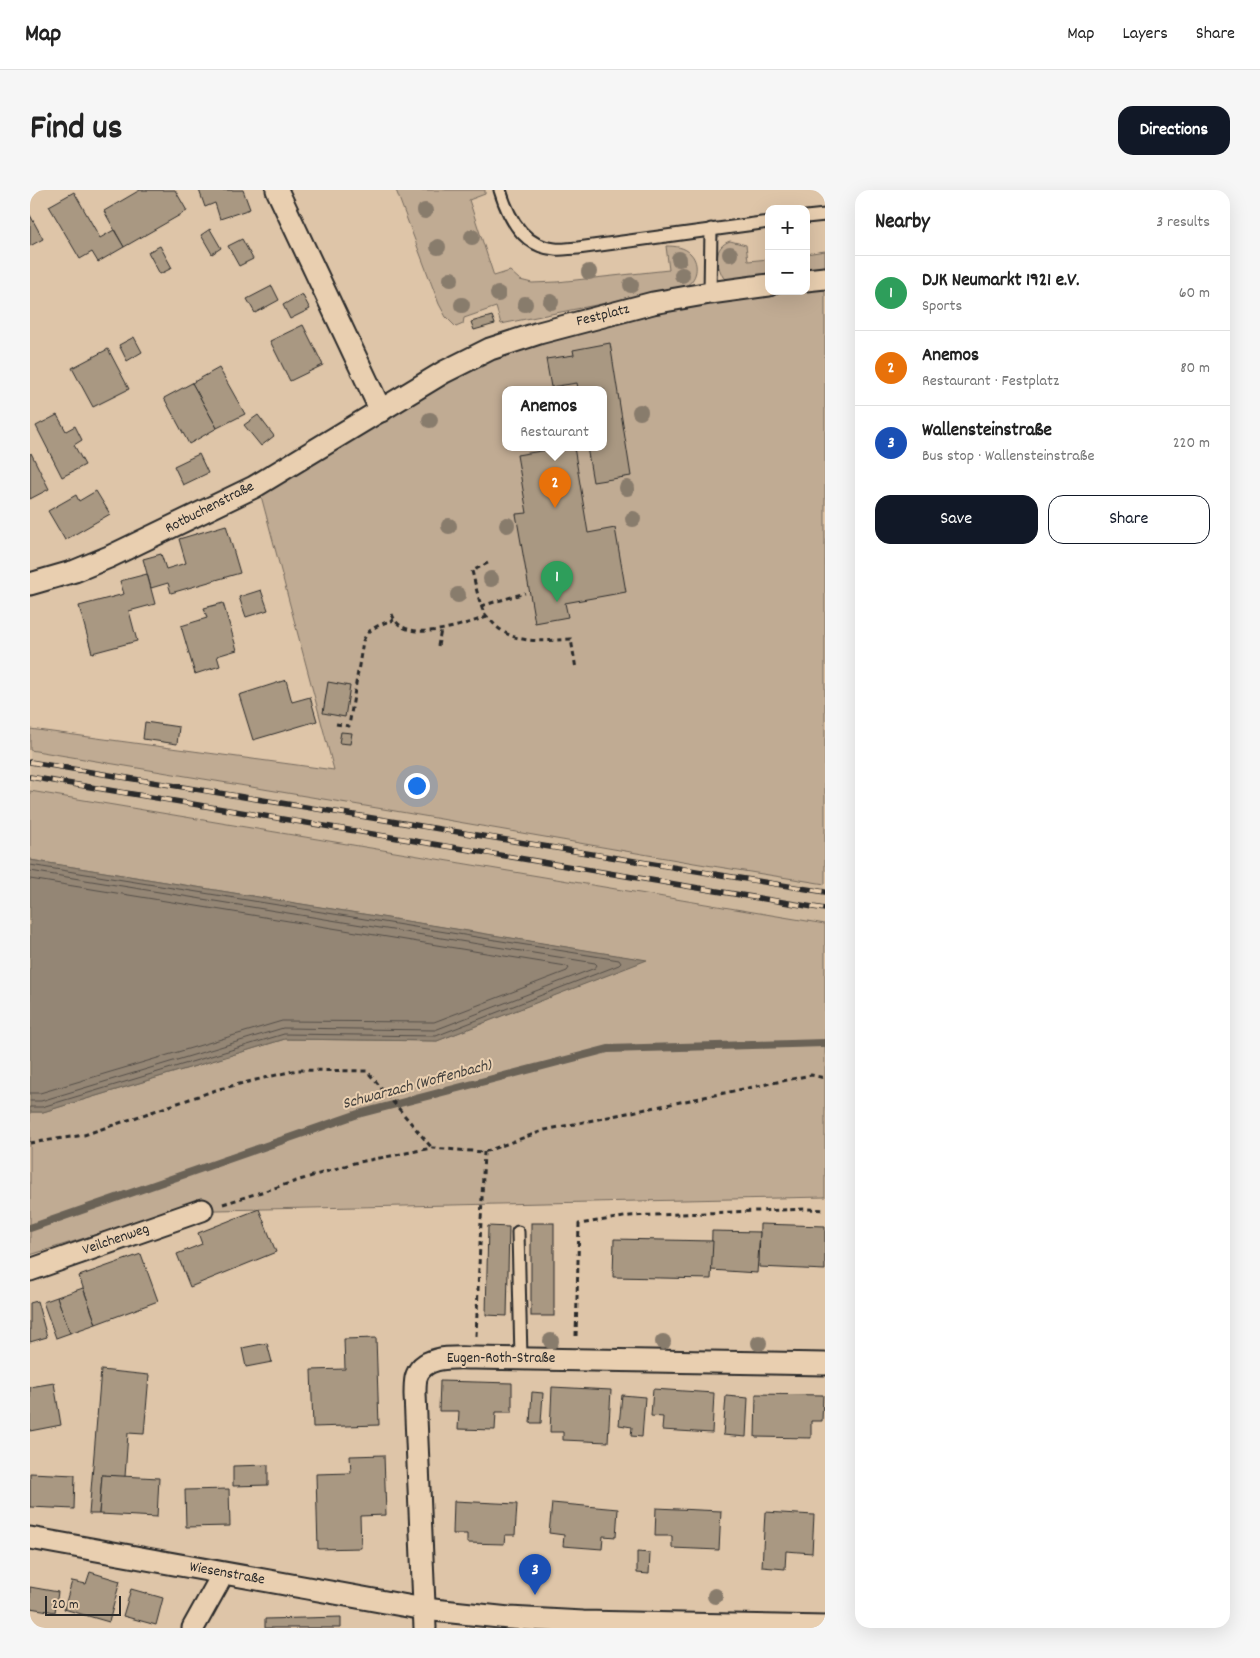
<!DOCTYPE html>
<meta charset="utf-8">
<style>
:root{--surface:#fff;--page:#f6f6f6;--text:#222;--muted:#767676;--line:#e0e0e0;--accent:#111827}
body{margin:0;font-family:Dekko,sans-serif;background:var(--page);color:var(--text)}
.controls{position:absolute;right:15px;top:15px;display:grid;overflow:hidden;border-radius:10px;box-shadow:0 5px 20px #0002}
.controls button{width:45px;height:45px;display:grid;place-items:center;padding:0;border:0;border-bottom:1px solid var(--line);background:var(--surface);color:var(--text);font:25px sans-serif}
.scale{position:absolute;left:15px;bottom:12px;width:76px;box-sizing:border-box;padding-left:5px;border:2px solid #2b2b2b;border-top:0;font-size:14px;line-height:18px;white-space:nowrap;color:#2b2b2b;-webkit-text-stroke:4px #e9cfb0;paint-order:stroke}
.you{position:absolute;left:386px;top:595px;width:18px;height:18px;margin:-12px;border:4px solid #fff;border-radius:50%;background:#1a73e8;box-shadow:0 0 0 8px #1a73e833}
.badge{display:grid;place-items:center;width:32px;height:32px;border-radius:50%;background:var(--accent);color:#fff;font-size:16px;font-weight:700}
.pin{position:absolute;translate:-50% -41px;filter:drop-shadow(0 1px 2px #0008)}
.pin::after{content:'';position:absolute;top:26px;width:18px;height:15px;background:inherit;clip-path:polygon(0 0,100% 0,50% 100%)}
.popup{position:absolute;left:472px;top:196px;width:105px;height:65px;box-sizing:border-box;display:grid;place-content:center;border-radius:10px;background:var(--surface);filter:drop-shadow(0 1px 4px #0005);font-size:16px;white-space:nowrap;color:var(--muted)}
.popup b{font-size:19px;color:var(--text)}
.popup::after{content:'';position:absolute;left:50%;top:100%;margin-left:-10px;border:10px solid transparent;border-top-color:var(--surface)}
.list{margin:0;padding:0;list-style:none}
h2{display:flex;justify-content:space-between;align-items:center;height:65px;margin:0;padding:0 20px;font-size:21px}
h2 small{font-size:16px;font-weight:400;color:var(--muted)}
.list li{display:grid;grid-template-columns:32px 1fr auto;gap:15px;align-items:center;box-sizing:border-box;height:75px;padding:0 20px;border-top:1px solid var(--line)}
.list b{display:block;font-size:19px;white-space:nowrap}
.list p{margin:0;font-size:16px;white-space:nowrap;color:var(--muted)}
.list em{font-size:16px;font-style:normal;color:var(--muted)}
.actions{display:flex;gap:10px;padding:15px 20px}
.actions a{flex:1;padding:11px 0;border:1px solid var(--accent);border-radius:15px;text-align:center;font-size:18px;color:var(--accent)}
.actions .main{background:var(--accent);color:#fff}
.map{position:relative;flex:none;width:795px;height:1438px;overflow:hidden;border-radius:15px}
header{display:flex;align-items:center;gap:30px;box-sizing:border-box;height:70px;padding:0 25px;background:var(--surface);border-bottom:1px solid var(--line)}
header strong{font-size:24px}
nav{display:flex;gap:28px;margin-inline-start:auto;font-size:18px}
.intro{display:flex;align-items:center;justify-content:space-between;box-sizing:border-box;height:120px;padding:0 30px}
h1{margin:0;font-size:35px}
.button{padding:12px 22px;border-radius:15px;background:var(--accent);color:#fff;font-size:18px;font-weight:700}
main{display:flex;gap:30px;padding:0 30px}
aside{flex:1;background:var(--surface);border-radius:15px;box-shadow:0 5px 20px #0002}
.map>svg:first-child{display:block}
.built{fill:#ceb89d}
.green{fill:#c0ab93;stroke:#766b5f;fill-rule:evenodd}
.water{fill:#948675;stroke:#6a6257}
.lines{fill:none;stroke-linecap:round;stroke-linejoin:round}
.shore{stroke:#554f49;stroke-width:1}
.stream{stroke:#6a6257;stroke-width:8}
.building{fill:#a99882;stroke:#2b2b2b}
.service-casing{stroke:#2b2b2b;stroke-width:15}
.minor-casing{stroke:#2b2b2b;stroke-width:25}
.path{stroke:#2b2b2b;stroke-width:3;stroke-dasharray:5 4;stroke-linecap:butt}
.service{stroke:#e9cfb0;stroke-width:11}
.minor{stroke:#e9cfb0;stroke-width:21}
.rail-casing{stroke:#2b2b2b;stroke-width:5.5}
.rail{stroke:#e9cfb0;stroke-width:4;stroke-dasharray:11;stroke-linecap:butt}
.tree{fill:#887b6c}
.labels{text-anchor:middle;dominant-baseline:central;stroke-width:4;stroke-linejoin:round;paint-order:stroke}
.street-label{font-size:15px;fill:#2b2b2b;stroke:#e9cfb0}
.water-label{font-size:16px;font-style:italic;fill:#45423e;stroke:#e9cfb0}
</style>
<header>
<strong>Map</strong>
<nav><a>Map</a><a>Layers</a><a>Share</a></nav>
</header>
<div class="intro"><h1>Find us</h1><a class="button">Directions</a></div>
<main>
<div class="map">
<svg width="795" height="1438" viewBox="0 0 795 1438">
<rect width="100%" height="100%" fill="#dec5a8"/>
<filter id="ink" filterUnits="userSpaceOnUse"><feTurbulence type="fractalNoise" baseFrequency=".02" numOctaves="2"/><feDisplacementMap in="SourceGraphic" scale="10" xChannelSelector="R" yChannelSelector="G"/><feConvolveMatrix kernelMatrix="1 2 1 2 8 2 1 2 1" color-interpolation-filters="sRGB"/></filter>
<g filter="url(#ink)">
<polygon class="built" points="0,560 365,621 670,674 795,694 795,734 0,601"/>
<g class="green">
<path d="M366 0H455V4L439 10 464 86 480 81 490 90 502 93 527 92 639 80 636 56C645 56 655 57 661 64 670 74 667 91 655 96 636 104 612 106 591 110 551 118 511 126 471 134L466 117 434 128 433 134 426 137 416 127 409 114Z"/>
<path d="M700 51 716 55 718 71 739 69V86L700 91 693 87C686 74 683 57 700 51Z"/>
<polygon points="795,61 795,78 776,81 776,64"/>
<path d="M795 97V694L670 674 365 621 0 560V539L304 580 230 302 388 205 483 160 596 128 702 109 764 101H776V100ZM476 199H574V257H476Z"/>
<polygon points="0,601 795,734 795,1007 141,1021 0,1065 0,922 13,922 255,849 407,851 615,770 0,670"/>
</g>
<polygon class="water" points="0,670 617,770 407,851 255,849 13,922 0,922"/>
<g class="lines">
<g class="shore">
<polyline points="0,675 589,770 591,773 589,775 406,846 254,844 12,917 0,917"/>
<polyline points="0,681 565,773 567,775 565,778 405,840 253,838 11,911 0,911"/>
<polyline points="0,689 536,776 539,778 537,781 404,832 252,831 10,903 0,903"/>
</g>
<polyline class="stream" points="0,1038 328,924 578,859 795,853"/>
</g>
<g class="building">
<polygon points="110,0 145,0 157,21 94,57 74,21"/>
<polygon points="169,0 213,0 220,19 190,29 185,13 175,17"/>
<polygon points="44,2 70,48 84,40 94,57 68,72 62,62 50,69 19,16"/>
<polygon points="0,25 13,49 0,56"/>
<polygon points="180,39 191,58 182,64 171,45"/>
<polygon points="212,49 223,69 209,76 198,56"/>
<polygon points="130,56 142,78 130,84 118,62"/>
<polygon points="242,96 249,110 225,123 217,109"/>
<polygon points="272,104 280,119 260,129 253,115"/>
<polygon points="462,126 465,134 444,140 441,132"/>
<polygon points="273,135 293,175 260,191 240,151"/>
<polygon points="104,147 112,162 97,171 89,155"/>
<polygon points="580,153 601,286 563,292 557,257 574,257 574,199 548,199 547,193 521,197 516,169 544,165 543,160"/>
<polygon points="78,159 99,199 63,217 42,178"/>
<polygon points="189,178 215,224 187,238 162,193"/>
<polygon points="162,193 187,238 159,254 134,208"/>
<polygon points="27,225 36,241 45,236 52,250 44,255 55,275 32,287 6,236"/>
<polygon points="228,225 244,246 231,256 214,235"/>
<polygon points="535,257 544,257 558,343 585,338 596,402 535,413 538,427 505,433 486,324 497,323 487,265"/>
<polygon points="1,263 19,299 0,309 0,264"/>
<polygon points="169,264 178,283 153,295 144,276"/>
<polygon points="66,301 80,324 35,350 18,321 46,305 49,311"/>
<polygon points="196,335 210,383 141,403 138,393 121,398 113,369 131,364 136,379 156,373 149,349"/>
<polygon points="117,384 125,414 99,421 107,451 62,463 49,416 94,404 90,391"/>
<polygon points="231,400 238,420 216,427 209,407"/>
<polygon points="193,413 207,460 187,466 190,476 165,484 151,436 177,428 174,418"/>
<polygon points="256,490 262,512 280,507 287,531 223,550 209,505"/>
<polygon points="298,492 320,496 315,527 293,523"/>
<polygon points="115,532 149,537 147,554 113,549"/>
<polygon points="311,542 322,543 320,554 309,553"/>
<polygon points="229,1019 246,1062 160,1097 147,1064 172,1054 168,1043"/>
<rect x="501" y="1033" width="23" height="93"/>
<polygon points="730,1034 795,1036 795,1080 729,1077"/>
<polygon points="458,1036 479,1037 477,1126 456,1125"/>
<polygon points="682,1041 730,1042 727,1083 681,1080"/>
<polygon points="584,1049 683,1051 681,1089 583,1087"/>
<polygon points="111,1064 128,1111 66,1134 49,1086"/>
<polygon points="53,1098 66,1134 40,1143 27,1107"/>
<polygon points="27,1107 40,1143 26,1148 13,1112"/>
<polygon points="7,1111 17,1147 0,1152 0,1113"/>
<polygon points="346,1148 349,1235 283,1237 281,1180 315,1179 314,1149"/>
<polygon points="237,1153 242,1172 216,1177 212,1158"/>
<polygon points="71,1180 119,1185 114,1244 98,1243 95,1287 72,1285 69,1324 59,1324"/>
<polygon points="410,1191 482,1193 482,1222 466,1222 465,1240 428,1239 429,1221 409,1221"/>
<polygon points="24,1193 31,1235 0,1241 0,1197"/>
<polygon points="522,1197 581,1200 578,1252 533,1250 533,1242 520,1242"/>
<polygon points="623,1199 684,1203 682,1243 632,1240 633,1227 621,1226"/>
<polygon points="502,1202 513,1203 511,1233 500,1233"/>
<polygon points="726,1204 793,1205 792,1231 781,1231 781,1248 725,1247"/>
<polygon points="592,1205 615,1207 612,1247 601,1246 602,1237 589,1235"/>
<polygon points="696,1206 718,1208 716,1247 693,1245"/>
<polygon points="354,1265 356,1325 330,1326 331,1358 288,1359 286,1284 321,1283 320,1266"/>
<polygon points="238,1275 238,1295 203,1296 203,1276"/>
<polygon points="0,1283 45,1285 44,1319 0,1317"/>
<polygon points="72,1285 129,1288 127,1327 69,1324"/>
<polygon points="199,1299 200,1336 156,1337 155,1300"/>
<polygon points="424,1311 487,1314 485,1345 475,1345 474,1354 437,1353 437,1344 423,1344"/>
<polygon points="522,1313 588,1319 586,1347 573,1346 572,1359 533,1356 534,1345 519,1343"/>
<polygon points="626,1318 691,1321 689,1360 642,1358 642,1346 625,1346"/>
<polygon points="735,1322 784,1325 782,1363 756,1361 755,1379 732,1377"/>
<polygon points="607,1362 620,1363 619,1384 607,1383"/>
<polygon points="60,1382 90,1391 79,1432 34,1419 42,1391 56,1394"/>
<polygon points="0,1397 28,1402 25,1422 0,1418"/>
<polygon points="101,1399 133,1408 126,1435 93,1426"/>
<polygon points="311,1427 311,1438 235,1438 235,1429"/>
</g>
<g class="lines">
<defs>
<g id="service">
<path d="M470 0C478 27 493 57 525 59 532 60 541 58 548 58L739 32"/>
<polyline points="776,27 795,25"/>
<polyline points="680,103 681,39"/>
<polyline points="488,1042 491,1168"/>
</g>
<g id="minor">
<polyline points="247,0 351,221"/>
<polyline points="776,90 795,88"/>
<polyline points="0,394 45,381 79,367 224,297 414,182 460,159 509,143 623,113 680,103 739,95"/>
<polyline points="0,1080 172,1020"/>
<polyline points="0,1348 394,1419 479,1428 553,1432 795,1437"/>
<polyline points="163,1438 193,1384"/>
<path d="M395 1438 385 1204C385 1199 385 1193 386 1188 392 1164 426 1168 445 1168L795 1174"/>
</g>
</defs>
<use href="#service" class="service-casing"/>
<use href="#minor" class="minor-casing"/>
<g class="path">
<path d="M458 373 442 381C445 392 447 404 451 415 453 423 458 428 464 434 484 455 514 451 541 449L546 479"/>
<polyline points="451,416 495,403"/>
<path d="M362 424C373 457 434 434 457 427"/>
<polyline points="408,456 411,440"/>
<path d="M306 534 319 536 333 451C339 437 351 434 364 430"/>
<polyline points="0,953 54,945 189,899 267,880 337,881 402,958"/>
<polyline points="193,1014 324,973 402,958 454,962 515,940 781,885 795,888"/>
<polyline points="446,1146 454,962"/>
<polyline points="546,1146 549,1034 600,1026 777,1019 795,1020"/>
</g>
<use href="#service" class="service"/>
<use href="#minor" class="minor"/>
<defs>
<g id="rail">
<polyline points="0,572 795,702"/>
<polyline points="0,587 795,719"/>
</g>
</defs>
<use href="#rail" class="rail-casing"/>
<use href="#rail" class="rail"/>
</g>
<g class="tree">
<circle cx="395" cy="21" r="8"/>
<circle cx="442" cy="47" r="8"/>
<circle cx="408" cy="57" r="8"/>
<circle cx="700" cy="64" r="8"/>
<circle cx="649" cy="69" r="8"/>
<circle cx="559" cy="82" r="8"/>
<circle cx="652" cy="85" r="8"/>
<circle cx="421" cy="89" r="8"/>
<circle cx="601" cy="95" r="8"/>
<circle cx="468" cy="104" r="8"/>
<circle cx="521" cy="112" r="8"/>
<circle cx="495" cy="114" r="8"/>
<circle cx="432" cy="115" r="8"/>
<circle cx="610" cy="222" r="8"/>
<circle cx="400" cy="230" r="8"/>
<circle cx="597" cy="298" r="8"/>
<circle cx="603" cy="329" r="8"/>
<circle cx="477" cy="335" r="8"/>
<circle cx="419" cy="336" r="8"/>
<circle cx="461" cy="389" r="8"/>
<circle cx="428" cy="405" r="8"/>
<circle cx="521" cy="1151" r="8"/>
<circle cx="633" cy="1152" r="8"/>
<circle cx="729" cy="1153" r="8"/>
<circle cx="685" cy="1406" r="8"/>
</g>
</g>
<g class="labels">
<g class="street-label">
<text transform="translate(573 126) rotate(-14)">Festplatz</text>
<text transform="translate(180 318) rotate(-27)">Rotbuchenstraße</text>
<text transform="translate(86 1050) rotate(-19)">Veilchenweg</text>
<text x="471" y="1169">Eugen-Roth-Straße</text>
<text transform="translate(197 1384) rotate(10)">Wiesenstraße</text>
</g>
<g class="water-label">
<text transform="translate(387 895) rotate(-15)">Schwarzach (Woffenbach)</text>
</g>
</g>
</svg>
<div class="controls">
<button>+</button>
<button>−</button>
</div>
<div class="scale">20 m</div>
<div class="you"></div>
<div class="pin badge" style="left:527px;top:412px;background:#2e9e5b">1</div>
<div class="pin badge" style="left:525px;top:318px;background:#e8710a">2</div>
<div class="popup"><b>Anemos</b>Restaurant</div>
<div class="pin badge" style="left:505px;top:1405px;background:#1a4fb4">3</div>
</div>
<aside>
<h2>Nearby<small>3 results</small></h2>
<ul class="list">
<li><span class="badge" style="background:#2e9e5b">1</span><div><b>DJK Neumarkt 1921 e.V.</b><p>Sports</p></div><em>60 m</em></li>
<li><span class="badge" style="background:#e8710a">2</span><div><b>Anemos</b><p>Restaurant · Festplatz</p></div><em>80 m</em></li>
<li><span class="badge" style="background:#1a4fb4">3</span><div><b>Wallensteinstraße</b><p>Bus stop · Wallensteinstraße</p></div><em>220 m</em></li>
</ul>
<div class="actions"><a class="main">Save</a><a>Share</a></div>
</aside>
</main>
